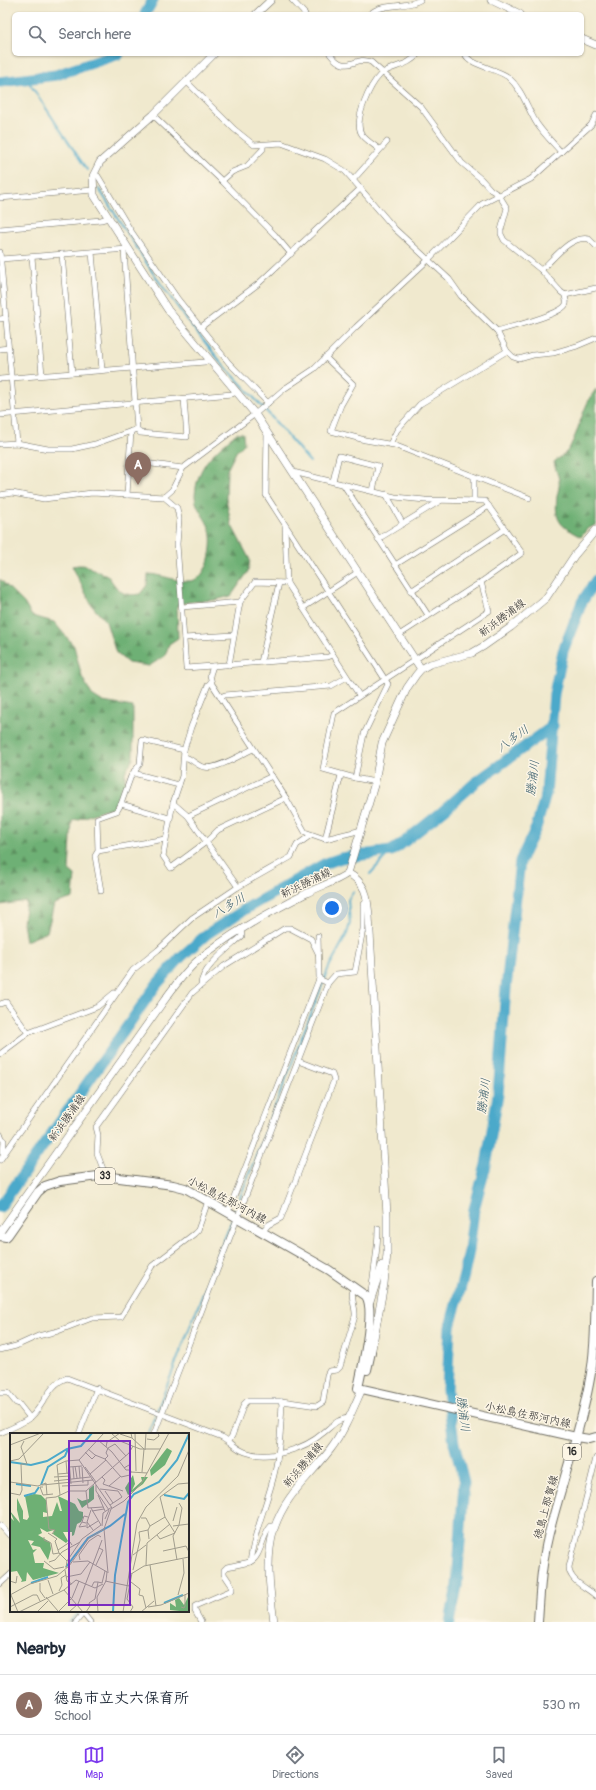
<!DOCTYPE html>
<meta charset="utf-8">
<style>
:root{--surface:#fff;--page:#f2f2f3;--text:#1f2937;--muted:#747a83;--line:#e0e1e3;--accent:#7c3aed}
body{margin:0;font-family:Pangolin,"Klee One",sans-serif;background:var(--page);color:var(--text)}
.you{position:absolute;left:332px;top:908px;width:14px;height:14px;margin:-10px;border:3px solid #fff;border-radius:50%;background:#1a73e8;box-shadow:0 0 0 6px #1a73e833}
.badge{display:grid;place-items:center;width:26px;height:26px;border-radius:50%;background:var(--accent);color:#fff;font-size:13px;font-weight:700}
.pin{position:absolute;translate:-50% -33px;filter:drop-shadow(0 1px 2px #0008)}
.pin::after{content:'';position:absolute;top:21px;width:14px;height:12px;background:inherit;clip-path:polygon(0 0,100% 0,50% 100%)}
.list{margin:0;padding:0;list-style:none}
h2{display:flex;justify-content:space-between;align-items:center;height:52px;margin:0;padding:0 16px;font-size:17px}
h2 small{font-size:13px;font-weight:400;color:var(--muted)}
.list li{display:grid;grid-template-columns:26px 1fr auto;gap:12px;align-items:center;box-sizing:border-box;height:60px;padding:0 16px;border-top:1px solid var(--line)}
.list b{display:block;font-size:15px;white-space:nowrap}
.list p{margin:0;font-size:13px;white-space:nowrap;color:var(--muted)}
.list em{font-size:13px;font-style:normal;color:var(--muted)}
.icon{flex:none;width:22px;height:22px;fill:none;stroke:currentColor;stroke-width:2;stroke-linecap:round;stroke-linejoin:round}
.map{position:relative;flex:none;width:596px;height:1622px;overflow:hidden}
.search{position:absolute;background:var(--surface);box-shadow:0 1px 3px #0004;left:12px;right:12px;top:12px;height:44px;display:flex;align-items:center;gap:10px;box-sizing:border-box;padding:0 14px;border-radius:6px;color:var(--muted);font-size:15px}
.sheet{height:112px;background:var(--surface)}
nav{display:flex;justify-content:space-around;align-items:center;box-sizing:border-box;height:56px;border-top:1px solid var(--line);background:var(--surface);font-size:11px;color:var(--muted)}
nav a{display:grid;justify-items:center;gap:2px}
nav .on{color:var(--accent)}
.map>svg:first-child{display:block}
.forest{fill:url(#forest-firs);stroke:#4c6e50}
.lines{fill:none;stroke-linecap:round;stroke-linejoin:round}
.stream{stroke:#4ba9ca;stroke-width:2}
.river{stroke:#4ba9ca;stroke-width:11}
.street-casing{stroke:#706e64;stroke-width:6}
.secondary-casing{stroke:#706e64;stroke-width:8}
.primary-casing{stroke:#706e64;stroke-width:10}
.street{stroke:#fff;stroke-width:5}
.secondary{stroke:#fff;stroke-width:7}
.primary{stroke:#fff;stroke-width:8}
.labels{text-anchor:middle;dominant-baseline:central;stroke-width:3;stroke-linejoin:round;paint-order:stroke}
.shield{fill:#fcf5e5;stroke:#6a6863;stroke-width:1}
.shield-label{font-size:10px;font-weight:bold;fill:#2b2b2b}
.street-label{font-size:11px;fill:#2b2b2b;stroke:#fcf5e5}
.water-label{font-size:12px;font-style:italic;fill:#385d6b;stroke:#fcf5e5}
.inset-river{fill:none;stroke:#4ba9ca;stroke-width:2}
.inset-road{fill:none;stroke:#a19d8d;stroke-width:1}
.view{fill:#7b2cbf;fill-opacity:0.15;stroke:#7b2cbf;stroke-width:2}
.inset-edge{fill:none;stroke:#2b2b2b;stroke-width:2}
</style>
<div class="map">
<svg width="596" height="1622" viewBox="0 0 596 1622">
<defs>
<pattern id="forest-firs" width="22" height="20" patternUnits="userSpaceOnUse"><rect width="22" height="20" fill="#6eb074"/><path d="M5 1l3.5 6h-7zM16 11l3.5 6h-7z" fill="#5b8f5f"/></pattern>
</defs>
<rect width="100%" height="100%" fill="#fcf5e5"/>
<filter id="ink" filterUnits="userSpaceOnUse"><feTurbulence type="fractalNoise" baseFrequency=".025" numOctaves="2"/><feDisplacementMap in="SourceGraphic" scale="8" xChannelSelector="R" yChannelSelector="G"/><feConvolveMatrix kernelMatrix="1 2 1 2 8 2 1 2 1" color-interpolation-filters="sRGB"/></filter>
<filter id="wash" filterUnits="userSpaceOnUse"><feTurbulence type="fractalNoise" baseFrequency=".012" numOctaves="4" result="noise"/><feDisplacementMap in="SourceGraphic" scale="16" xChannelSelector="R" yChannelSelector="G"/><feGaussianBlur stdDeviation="0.9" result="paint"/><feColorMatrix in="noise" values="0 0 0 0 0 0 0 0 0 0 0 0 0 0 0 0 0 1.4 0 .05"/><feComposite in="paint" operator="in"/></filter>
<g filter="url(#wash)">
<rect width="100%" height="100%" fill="#f0e9ce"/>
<g class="forest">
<path d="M596 389V525L587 529 581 537C560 526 554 521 557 496 558 491 560 485 559 480 558 474 555 469 554 462 559 458 567 453 570 447 580 428 582 407 596 389Z"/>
<path d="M237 433H243L244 444 236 452 227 470 226 498 231 524 250 560 248 572 231 596 215 600 189 602 177 605 178 638 169 644 165 656 149 666 128 663 116 653 106 622 92 606 72 566C91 562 91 571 107 575 118 589 120 597 140 594L147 585 148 574C161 574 176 582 190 581 209 579 214 545 210 530 207 519 195 508 195 496 197 464 215 451 237 433Z"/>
<polygon points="0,579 24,603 32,616 54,622 74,646 82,677 92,695 103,702 133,707 133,759 125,772 125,785 114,807 72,821 69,870 75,875 73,898 54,904 47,932 26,941 23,923 26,901 0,905"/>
</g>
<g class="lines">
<g class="stream">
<polyline points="26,78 87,170"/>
<polyline points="99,189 153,273 187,320 220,361 268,413 310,462"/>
<polyline points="370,874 391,851"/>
<polyline points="234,1213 329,967 347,934 350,923 348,900 353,892"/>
<polyline points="148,1434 233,1217"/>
<polyline points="69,1622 77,1615 79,1611"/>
</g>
<g class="river">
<polyline points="145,14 153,0"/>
<polyline points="0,82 56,75 119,54"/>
<polyline points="0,1207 157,984 181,957 207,934 247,908 324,864 341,858 391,851 399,846 443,811 475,783 553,726"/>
<polyline points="450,1622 457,1586 464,1482 454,1443 447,1390 450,1327 464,1275 469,1251 474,1209 486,1165 498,1095 506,988 520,861 536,828 546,794 554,694 563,651 582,602 596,580"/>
</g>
</g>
</g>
<g filter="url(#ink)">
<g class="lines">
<defs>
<g id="street">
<polyline points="292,0 305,14"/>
<path d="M370 14C383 2 405 9 420 0"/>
<path d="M330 54C347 76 354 55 371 62L421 107 462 163 481 179 491 190 499 195 507 208 501 230V234L504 240 541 270 561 292 565 295 596 288"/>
<path d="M465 54C469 65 498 69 508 77 523 90 527 108 537 124 544 134 553 143 561 152"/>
<polyline points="186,81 234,129 254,145 281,143 325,159 345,171 353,180 387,142"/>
<polyline points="153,115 222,181 232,172 247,166 263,149 263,145"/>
<path d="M379 149C374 145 364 139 361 133 354 119 370 85 380 75 391 65 408 67 418 54"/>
<polyline points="94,174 98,176 131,231 177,298 229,363 268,403"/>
<polyline points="353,180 395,229 449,279 461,296 497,331 507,351 513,357 519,359 533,355 553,353 577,346 596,338"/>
<polyline points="222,181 275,235 291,254"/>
<polyline points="0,198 93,190"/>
<polyline points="0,229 101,220 108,218"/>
<polyline points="124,250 137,429 140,433 187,437 184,399"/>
<polyline points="0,252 17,443"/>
<polyline points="92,252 102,370"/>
<polyline points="62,254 72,373"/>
<polyline points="32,257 42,375"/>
<polyline points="1,259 127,249"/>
<path d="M541 270C554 259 570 235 589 239L596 246"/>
<polyline points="0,319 6,318"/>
<polyline points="201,327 258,284 361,188"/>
<path d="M497 331C509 327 562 315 566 304 567 302 565 298 565 295"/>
<polyline points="0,349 9,348"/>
<polyline points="325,357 353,384 341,405 331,431 365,440 394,445 529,498"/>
<polyline points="0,379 205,362 209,360"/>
<polyline points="0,415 232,394 236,392"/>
<polyline points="267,432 266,495 388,684 364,734 355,778"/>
<polyline points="0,444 17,443 48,449 72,449 95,444 137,429"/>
<polyline points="390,444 397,430 420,404 507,351"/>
<polyline points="129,461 183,468"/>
<polyline points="293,472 395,497 425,500 485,501 522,553 481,582 399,635"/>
<polyline points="333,481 339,456 378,466 373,491"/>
<polyline points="343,484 428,615"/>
<polyline points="386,494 403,524"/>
<polyline points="0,495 12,493 44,499 92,493 164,497 172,490 183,468 255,414 284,389 314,369 356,327 428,260 482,204 531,179 591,125 596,115"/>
<polyline points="127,495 131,431"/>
<polyline points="164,497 177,508 179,519 177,544 186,668 328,657 333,655"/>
<polyline points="474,501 474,477"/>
<polyline points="285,526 287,583 359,695"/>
<polyline points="378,539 440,501"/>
<polyline points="395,565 489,506"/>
<polyline points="411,591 505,529"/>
<polyline points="182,607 240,602 255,582 287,583"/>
<polyline points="303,608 358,572"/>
<polyline points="184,638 234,635"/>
<polyline points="261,662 279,583"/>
<polyline points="229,665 240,602"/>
<polyline points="213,666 210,675 212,684 286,798 305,832 325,839 362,830"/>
<polyline points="211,682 208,685 191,727 184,750 182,776 173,803 188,816 238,887"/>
<polyline points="220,697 225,695 331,686 347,677"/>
<path d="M185 757C192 759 197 766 204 767 215 771 242 754 253 749"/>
<polyline points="134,771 137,774 179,785"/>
<polyline points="375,782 355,778 323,769 334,713 489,611 481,582"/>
<polyline points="173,803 163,856 171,868 206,842 218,830 286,798"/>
<polyline points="121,804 117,811 97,818 98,851 165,839"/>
<polyline points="188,816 272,776"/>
<polyline points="169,818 121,804 131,776 140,764 142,740 184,750"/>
<polyline points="325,839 341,775"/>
<polyline points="98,851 95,856 101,891"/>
<polyline points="318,936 319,979 328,983 336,974 355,972 363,929 363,905 367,901"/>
<path d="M201 985C201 968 230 947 242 936L241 930"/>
<polyline points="0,1004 6,1002 28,1033"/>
<polyline points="0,1054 28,1033 97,1007 114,993"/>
<polyline points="0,1134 4,1141 3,1154"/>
<polyline points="0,1160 133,970 158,950 192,918 238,887 291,857 297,845 311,835"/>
<polyline points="102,1176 103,1169 97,1153 98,1135 96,1127 192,993 224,966 285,928 290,928 311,939 318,953"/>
<polyline points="228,1212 319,979"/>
<polyline points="262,1232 268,1225 281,1218 334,1080 332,1074 298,1061"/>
<path d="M371 1291C374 1270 378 1249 378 1228"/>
<polyline points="0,1350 16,1346 38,1336 58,1331 92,1318 121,1317 152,1266 194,1234 198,1230 208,1201"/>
<polyline points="0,1393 8,1393 16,1403 19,1404 30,1418"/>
<path d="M282 1401 317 1406 323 1402 327 1375 329 1371 337 1370 340 1367 355 1316C356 1307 349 1295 354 1287"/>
<path d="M0 1433C10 1429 22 1424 31 1417 44 1406 49 1383 67 1378L222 1437C231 1442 236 1449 245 1452 268 1461 305 1449 323 1433 331 1427 338 1418 349 1418"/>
<polyline points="79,1434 97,1388"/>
<polyline points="154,1434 328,983"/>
<path d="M596 1458 569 1567C569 1581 586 1587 596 1596"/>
<polyline points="0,1525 11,1537"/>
<path d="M250 1562C261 1558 262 1535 271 1526H275"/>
<polyline points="0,1584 11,1574"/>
<polyline points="81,1611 90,1622"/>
<polyline points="76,1622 84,1612"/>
<path d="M201 1622 195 1611V1606L232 1590V1586L224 1574V1570L227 1567 250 1562C254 1532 267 1504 274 1475 280 1451 281 1426 282 1401H247L244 1404 232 1436 229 1440"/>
</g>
<g id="secondary">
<polyline points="491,0 520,14"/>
<polyline points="256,14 271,0"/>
<polyline points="582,39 596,45"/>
<polyline points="214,54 153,115 100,162 93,176 94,195 168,310 255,414 421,669"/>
<path d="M348 873C367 884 367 896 369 916L387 1215V1254L384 1284 372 1349"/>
<path d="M0 1232 163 1002C173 988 183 974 196 962 225 936 270 912 305 894 319 886 334 883 348 873L375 782 382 743 407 688 416 675 421 669 430 664 472 653 484 646 511 627 546 598 574 556 596 530"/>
<polyline points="370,1302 382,1265"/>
<path d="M274 1622C270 1591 265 1560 274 1529 286 1493 309 1478 330 1450 344 1432 353 1409 362 1389"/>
</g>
<g id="primary">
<path d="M0 1236 6 1237 8 1235 38 1192 45 1186 60 1181 98 1176 112 1177 173 1185 185 1188 329 1270 366 1296C376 1311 362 1369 358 1388L576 1437 589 1439 596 1437"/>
<polyline points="367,1370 371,1352 369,1340"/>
<path d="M538 1622C540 1589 542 1555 552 1522 564 1477 580 1431 589 1384 596 1351 595 1315 596 1281"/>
</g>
</defs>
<use href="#street" class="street-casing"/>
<use href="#secondary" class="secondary-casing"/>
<use href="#primary" class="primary-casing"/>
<use href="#street" class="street"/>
<use href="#secondary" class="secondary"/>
<use href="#primary" class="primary"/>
</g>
</g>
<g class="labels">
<g class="shield">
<rect x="95" y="1168" width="20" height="16" rx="3"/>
<rect x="563" y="1444" width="18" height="16" rx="3"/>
</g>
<g class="shield-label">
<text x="105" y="1176">33</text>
<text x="572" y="1452">16</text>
</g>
<g class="street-label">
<text transform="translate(502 618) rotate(-37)">新浜勝浦線</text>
<text transform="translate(306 883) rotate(-26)">新浜勝浦線</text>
<text transform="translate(67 1118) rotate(-55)">新浜勝浦線</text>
<text transform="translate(227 1200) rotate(28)">小松島佐那河内線</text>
<text transform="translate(528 1415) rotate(12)">小松島佐那河内線</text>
<text transform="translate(303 1465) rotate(-50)">新浜勝浦線</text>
<text transform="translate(546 1507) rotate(-75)">徳島上那賀線</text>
</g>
<g class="water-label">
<text transform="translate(513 739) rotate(-36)">八多川</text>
<text transform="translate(533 778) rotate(-83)">勝浦川</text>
<text transform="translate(229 906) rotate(-31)">八多川</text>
<text transform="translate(484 1096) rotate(-83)">勝浦川</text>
<text transform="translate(463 1414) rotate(83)">勝浦川</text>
</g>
</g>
<g transform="translate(10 1433)">
<rect width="179" height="179" fill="#f0e9ce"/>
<path d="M157 15 162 18 155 32 141 43 140 37ZM123 42 125 51 122 57 132 48 131 44H138L133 51 118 62 115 55ZM84 52V66L72 75 67 65 72 68 79 66V56ZM24 61 31 62 36 67 37 80 33 79V84L42 83 47 69 50 78H52L48 63 65 71 69 78 73 79V85L71 89 67 91 64 102 62 103V99H53L58 108 56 110 43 101 44 97 37 99 30 95 32 100 28 102 40 109 41 116 38 127 30 114 21 112 24 108 18 107 23 117 27 116 23 120 25 130H34L33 135 49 140 23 147 17 139 16 148 11 149 12 147 7 138 0 139V84L4 88 0 78 10 90 7 77V65L13 78V86L17 87 19 84 15 63ZM179 162V179L160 177V170L166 174 165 167 169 165 174 172Z" fill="#6eb074"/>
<path class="inset-river" d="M0 29 21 32 37 28 57 16 71 13 82 0M6 51 21 53M31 52 38 34 55 23 58 16M154 62 174 66 179 60M14 63 25 60 29 54M56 134 78 105 100 93 115 81M21 150 38 144M154 170 173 162M103 179 105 142 118 69 124 61 149 49 167 27 179 1"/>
<path class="inset-road" d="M94 0 69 27 102 75M101 0 110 8 130 16H150M121 0 122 5 134 16 132 39M125 0 126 38M110 1 122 5M137 6 144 7 149 3 148 0M88 7 102 19 116 37H121M0 12 31 0M96 14 97 9 110 0M78 16 85 22 95 26 98 23M135 17 136 0M75 19 82 26 86 22M98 23 96 20 98 15 105 11 116 23M95 26 111 44 120 42 121 39M0 28 9 26 34 0M56 28 57 40M59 28 61 51M65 33 67 45M69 33 70 45M59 34 72 33M63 34 64 46M72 34 73 50M75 34 86 49M114 35 119 32 121 39 137 40M48 41 60 40M80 41 96 27M44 44 60 43M92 44 95 47 93 51 113 58M44 48 80 44M0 49 28 53 36 50 37 62M32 52 83 47M86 52V58L99 77 95 86M52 53 78 52V48M99 53 111 43M33 54H30L33 62 43 61M90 56 108 58 112 64 100 72M76 58 78 75 93 74M95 58 103 70M0 60 10 62 12 57 11 31H17L11 14 14 8M50 62 47 32 56 28 69 27M88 62 95 78M81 75 91 92M81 77 77 89 83 97M82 78 94 76M131 85H136L140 93 155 84M163 88 167 74M72 89 69 94 76 93M77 89V95L88 88M76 90 72 89 74 83 78 84M92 93 93 80 102 74M163 93 179 91M94 96 98 140M38 100 47 106 45 108 49 120M42 101 45 97 39 96 36 65 46 64 59 58H76L119 20 123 13M147 102 150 106 165 100 155 84 150 64 168 51 179 50M34 104V107L41 110 43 121 49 120 57 128M139 106 138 97 140 93M48 117 60 109 62 112M153 118 176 113 179 119M123 122 136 112M70 127 69 122 79 108 88 102 91 104M167 127 163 103 169 92 172 75 169 70M34 128 44 136 54 134M39 129 45 127 52 119 70 109M63 129 78 128 97 139 96 148 87 164 88 179M86 132 93 117 89 115M136 132 137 110 160 91M140 132 146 173M59 133 79 105 94 96 101 76 114 68 131 51 159 0M56 135 57 128 72 106 91 92M55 137 57 148 62 151M123 137 130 107 129 99 138 97M121 141 134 133 179 124M56 144 71 141 80 129M38 147 43 161M0 148 6 150 7 143M95 148 119 153 120 148M88 149 92 150 95 138M121 149 130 156 129 162 133 163 136 175M30 150V158L35 165M54 157 73 179M49 158 52 152 51 145 56 142M0 162 20 151 47 143 59 133M1 162 8 179M168 162 174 140 173 126M36 164 48 178M0 174 23 162H27L30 168M138 174 151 172 179 160M171 174 174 175 175 173V162M9 179 54 157 66 147 85 155 93 151M27 179 38 168M48 179 62 165 69 148M59 179 68 171 92 107M76 179 80 173 79 170 85 166 88 149H84L82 153M113 179 127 90 136 74 168 43 179 17M120 179 123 174 117 166 122 140M131 179 144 168"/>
<path class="view" d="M59 8H120V172H59Z"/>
<rect width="179" height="179" class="inset-edge"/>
</g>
</svg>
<div class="you"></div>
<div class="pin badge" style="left:138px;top:485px;background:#8d6e63">A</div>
<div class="search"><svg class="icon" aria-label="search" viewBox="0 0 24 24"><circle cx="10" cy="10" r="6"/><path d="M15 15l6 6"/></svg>Search here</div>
</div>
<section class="sheet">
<h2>Nearby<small></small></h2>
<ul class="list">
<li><span class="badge" style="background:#8d6e63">A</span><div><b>徳島市立丈六保育所</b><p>School</p></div><em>530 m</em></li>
</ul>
</section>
<nav>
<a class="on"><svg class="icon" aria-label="map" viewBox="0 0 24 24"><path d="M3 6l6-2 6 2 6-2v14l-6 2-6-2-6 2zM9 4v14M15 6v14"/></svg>Map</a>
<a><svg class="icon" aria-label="directions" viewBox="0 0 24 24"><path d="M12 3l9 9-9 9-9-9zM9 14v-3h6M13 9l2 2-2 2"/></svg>Directions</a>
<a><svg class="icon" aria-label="saved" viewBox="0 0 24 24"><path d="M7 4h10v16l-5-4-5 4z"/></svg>Saved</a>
</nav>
